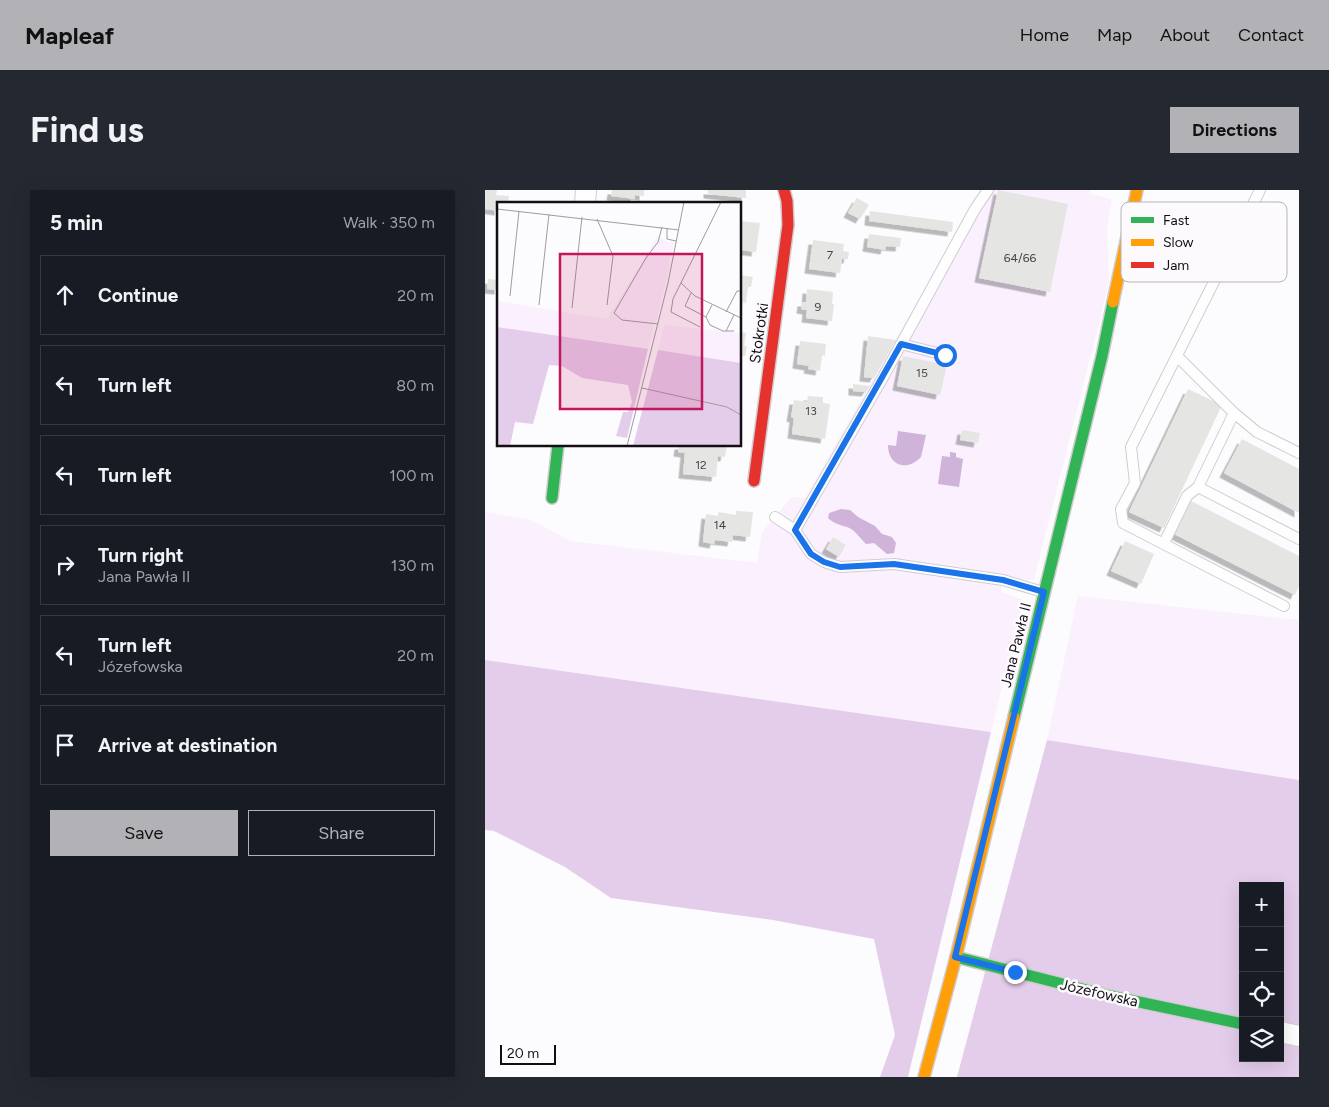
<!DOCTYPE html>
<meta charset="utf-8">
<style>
:root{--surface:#171b24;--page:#242831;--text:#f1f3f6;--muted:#9ea1a6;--line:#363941;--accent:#b2b1b5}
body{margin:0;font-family:Figtree,sans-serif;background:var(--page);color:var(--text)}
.controls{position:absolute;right:15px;bottom:15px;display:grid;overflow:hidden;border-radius:0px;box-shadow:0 5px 20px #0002}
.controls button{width:45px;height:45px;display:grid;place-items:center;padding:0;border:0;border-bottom:1px solid var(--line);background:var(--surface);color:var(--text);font:25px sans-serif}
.scale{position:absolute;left:15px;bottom:12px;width:56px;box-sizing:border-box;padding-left:5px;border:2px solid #120e14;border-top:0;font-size:14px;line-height:18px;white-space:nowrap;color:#120e14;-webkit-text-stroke:4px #fdfafe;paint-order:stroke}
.stop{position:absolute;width:15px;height:15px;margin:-11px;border:4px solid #1a73e8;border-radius:50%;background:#fff}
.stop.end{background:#1a73e8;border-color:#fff;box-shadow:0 1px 5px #0008}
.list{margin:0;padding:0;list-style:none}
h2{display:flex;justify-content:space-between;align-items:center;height:65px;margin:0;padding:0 20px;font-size:21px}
h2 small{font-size:16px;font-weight:400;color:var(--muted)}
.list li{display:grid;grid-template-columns:32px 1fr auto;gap:15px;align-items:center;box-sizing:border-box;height:80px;margin:0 10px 10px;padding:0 10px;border:1px solid var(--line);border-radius:0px}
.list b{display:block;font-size:19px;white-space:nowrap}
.list p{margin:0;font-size:16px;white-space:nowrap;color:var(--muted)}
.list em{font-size:16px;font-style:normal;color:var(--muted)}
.actions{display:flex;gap:10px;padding:15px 20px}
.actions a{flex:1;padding:11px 0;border:1px solid var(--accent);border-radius:0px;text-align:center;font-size:18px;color:var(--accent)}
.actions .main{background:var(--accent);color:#111}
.icon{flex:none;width:28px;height:28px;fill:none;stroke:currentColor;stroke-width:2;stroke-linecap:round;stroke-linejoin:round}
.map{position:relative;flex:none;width:814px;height:887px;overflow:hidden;border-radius:0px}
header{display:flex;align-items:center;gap:30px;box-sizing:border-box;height:70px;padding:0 25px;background:var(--accent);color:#111}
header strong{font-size:24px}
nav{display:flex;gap:28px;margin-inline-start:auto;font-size:18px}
.intro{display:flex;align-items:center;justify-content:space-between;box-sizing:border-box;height:120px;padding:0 30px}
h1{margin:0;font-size:35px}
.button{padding:12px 22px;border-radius:0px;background:var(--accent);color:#111;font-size:18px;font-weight:700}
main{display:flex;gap:30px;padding:0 30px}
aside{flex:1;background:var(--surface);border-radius:0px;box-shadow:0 5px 20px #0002}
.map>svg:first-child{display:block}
.green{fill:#faf0fe}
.forest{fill:#e4cdeb;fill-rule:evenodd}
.water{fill:#cfb3d9}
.building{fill:#e5e6e3;filter:url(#shadow)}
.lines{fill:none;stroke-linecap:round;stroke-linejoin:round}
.lane-casing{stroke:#d0cdd1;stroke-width:12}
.street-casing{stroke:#d0cdd1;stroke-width:22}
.fast-casing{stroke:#d0cdd1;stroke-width:14}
.slow-casing{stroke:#d0cdd1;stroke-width:14}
.jam-casing{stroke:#d0cdd1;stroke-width:14}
.lane{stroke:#fffeff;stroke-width:10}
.street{stroke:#fffeff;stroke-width:20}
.fast{stroke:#30b455;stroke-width:11}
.slow{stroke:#ff9f0a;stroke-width:11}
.jam{stroke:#e5322d;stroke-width:11}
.route{stroke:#1a73e8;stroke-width:6}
.labels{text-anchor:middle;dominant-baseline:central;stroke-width:5;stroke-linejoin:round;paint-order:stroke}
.number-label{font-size:12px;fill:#474448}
.street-label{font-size:15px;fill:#120e14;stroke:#fdfafe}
.inset-road{fill:none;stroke:#9e9ca0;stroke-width:1}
.view{fill:#c2185b;fill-opacity:0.15;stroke:#c2185b;stroke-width:2.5}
.inset-edge{fill:none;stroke:#120e14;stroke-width:2.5}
.key{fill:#fdfafe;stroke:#b6b3b8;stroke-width:1}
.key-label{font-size:14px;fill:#120e14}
</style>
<header>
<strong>Mapleaf</strong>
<nav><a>Home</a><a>Map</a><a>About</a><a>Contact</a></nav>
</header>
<div class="intro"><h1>Find us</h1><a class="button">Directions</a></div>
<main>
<aside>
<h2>5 min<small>Walk · 350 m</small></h2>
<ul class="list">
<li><svg class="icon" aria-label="ahead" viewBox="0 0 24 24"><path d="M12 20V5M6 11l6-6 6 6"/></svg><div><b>Continue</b></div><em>20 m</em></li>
<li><svg class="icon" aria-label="left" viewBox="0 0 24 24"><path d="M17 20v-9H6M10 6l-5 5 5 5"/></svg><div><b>Turn left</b></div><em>80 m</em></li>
<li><svg class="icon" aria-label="left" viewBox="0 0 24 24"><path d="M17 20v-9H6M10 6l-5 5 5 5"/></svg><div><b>Turn left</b></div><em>100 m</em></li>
<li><svg class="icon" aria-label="right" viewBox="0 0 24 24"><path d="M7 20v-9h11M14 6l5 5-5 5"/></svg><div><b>Turn right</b><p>Jana Pawła II</p></div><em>130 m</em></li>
<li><svg class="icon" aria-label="left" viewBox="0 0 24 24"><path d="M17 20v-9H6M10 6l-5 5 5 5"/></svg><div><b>Turn left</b><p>Józefowska</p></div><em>20 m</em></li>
<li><svg class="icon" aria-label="arrive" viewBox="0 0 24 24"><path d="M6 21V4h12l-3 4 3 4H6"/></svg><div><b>Arrive at destination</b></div></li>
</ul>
<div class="actions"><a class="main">Save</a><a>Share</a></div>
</aside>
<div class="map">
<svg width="814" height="887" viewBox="0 0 814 887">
<defs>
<filter id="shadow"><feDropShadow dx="-4.5" dy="4.5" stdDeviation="0" flood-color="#0004"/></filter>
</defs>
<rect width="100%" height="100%" fill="#fcfbfd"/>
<g class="green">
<polygon points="496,0 605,0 605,4 627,9 622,39 624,93 549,389 541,391 519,385 516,402 538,410 506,542 0,470 0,322 44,329 86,351 272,373 277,342 307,307 320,308"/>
<polygon points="593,406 814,430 814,590 562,550"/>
</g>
<g class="forest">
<polygon points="0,470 506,542 423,887 395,887 410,845 389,749 288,730 126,708 80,677 9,641 0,640"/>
<path d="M562 550 814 590V887H472ZM758 696H795V868H758Z"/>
</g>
<g class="water">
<path d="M413 241 441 245 436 267C422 282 403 276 403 255L411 256Z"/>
<polygon points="465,262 471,263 471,267 478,269 474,297 453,294 457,266 465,267"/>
<path d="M356 319 365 320 373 327 390 336 397 344 407 347 411 353 409 363 402 364 389 353 381 354C375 348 370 340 362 337 355 335 348 333 343 328L344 323Z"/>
</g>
<g class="building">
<polygon points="0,0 12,0 11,5 24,6 23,14 14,14 14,21 0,19"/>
<polygon points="127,0 159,0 159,6 150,5 150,9 126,6"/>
<polygon points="223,0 261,0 261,8 223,4"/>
<polygon points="513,0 583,14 565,102 494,88"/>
<polygon points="372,8 384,15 375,29 363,23"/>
<polygon points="385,21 468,32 467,42 384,31"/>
<polygon points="255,31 275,33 271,62 255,60"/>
<polygon points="384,44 416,48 415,57 401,56 400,60 382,57"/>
<polygon points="328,50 359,54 358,61 364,62 363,69 357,69 355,83 324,79"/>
<polygon points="255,85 268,87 266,97 263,97 261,113 255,112"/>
<polygon points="3,89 14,90 14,100 2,99"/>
<polygon points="322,99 348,102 347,114 349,114 347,131 321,128 322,120 316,119 317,112 321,112"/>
<polygon points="255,142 261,143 259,156 262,156 260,166 255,166"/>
<polygon points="383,146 411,150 389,188 379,187"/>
<polygon points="315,151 341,154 340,166 337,165 335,181 323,179 324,176 312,174"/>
<polygon points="418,166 462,175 455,205 412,196"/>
<polygon points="368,194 385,196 381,202 368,201"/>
<polygon points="703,199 737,215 679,338 644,322"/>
<polygon points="323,206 338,207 338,213 345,214 340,249 307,244 309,228 306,227 309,210 322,212"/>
<polygon points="477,240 495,243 493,253 475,250"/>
<polygon points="757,249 814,279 814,323 739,283"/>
<polygon points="194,255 242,255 240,267 233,266 231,287 198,284 200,263 193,262"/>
<polygon points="706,311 814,366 814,396 810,405 689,344"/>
<polygon points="251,321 268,322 265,347 248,345 247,352 230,350 229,354 218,352 221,324 233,326 233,322 251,325"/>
<polygon points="348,347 361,355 354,367 341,359"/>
<polygon points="640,351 669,364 656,394 626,381"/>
</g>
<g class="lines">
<defs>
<g id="lane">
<polyline points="503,0 490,19 397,189 310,340 326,364 339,372 355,377 409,374 518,390 558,402"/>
<polyline points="775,0 646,257 650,293 636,319 638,333 799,416"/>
<polyline points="416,154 460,165"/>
<polyline points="692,166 749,223 772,242 814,263"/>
<polyline points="749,223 713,297 814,349"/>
<polyline points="290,327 310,340"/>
<polyline points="679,353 702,306 713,297"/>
</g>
<g id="street">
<polyline points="100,14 101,0"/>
<polyline points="795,842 814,846"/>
</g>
<g id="fast">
<polyline points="67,308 73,255"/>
<polyline points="529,527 617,166 628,112"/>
<polyline points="471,767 621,805 758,834"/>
</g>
<g id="slow">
<polyline points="628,112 652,0"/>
<polyline points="439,887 471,767 529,527"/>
</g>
<polyline id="jam" points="269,291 303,35 302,11 299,0"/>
</defs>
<use href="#lane" class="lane-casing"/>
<use href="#street" class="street-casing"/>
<use href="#fast" class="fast-casing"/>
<use href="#slow" class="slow-casing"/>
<use href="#jam" class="jam-casing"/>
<use href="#lane" class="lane"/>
<use href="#street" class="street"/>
<use href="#fast" class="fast"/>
<use href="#slow" class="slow"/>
<use href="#jam" class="jam"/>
</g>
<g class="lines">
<polyline class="route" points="460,165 416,154 310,340 326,364 339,372 355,377 409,374 518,390 559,402 470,767 530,782"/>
</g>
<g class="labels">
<g class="number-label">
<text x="345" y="65">7</text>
<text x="535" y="68">64/66</text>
<text x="333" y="117">9</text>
<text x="437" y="183">15</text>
<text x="326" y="221">13</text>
<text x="216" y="275">12</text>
<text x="235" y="335">14</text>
</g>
<g class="street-label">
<text transform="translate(274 143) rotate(-82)">Stokrotki</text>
<text transform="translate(531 455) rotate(-76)">Jana Pawła II</text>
<text transform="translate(614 803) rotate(13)">Józefowska</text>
</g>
</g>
<g transform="translate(12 12)">
<rect width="244" height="244" fill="#fcfbfd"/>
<path d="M161 33 171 41H177L174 52H169L173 54 172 68 159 120 153 122 157 124 151 147 0 125V99L110 117ZM167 123 244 131V161L161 148Z" fill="#faf0fe"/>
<path d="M0 125 151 147 130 236 119 234 126 210H131L135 200 131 183 85 176 65 164 52 163 36 222 18 220 13 244H0ZM161 148 244 161V244H136Z" fill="#e4cdeb"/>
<path class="inset-road" d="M0 7 182 28M100 17 116 54 110 103M170 26V37L179 39M184 81 198 94 244 116M194 91 188 104 209 115 215 103M13 94 22 9M42 103 52 12M75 106 85 15M229 110 240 89H244M209 115 213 123 226 129H237M161 122 125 118 117 111 149 56 161 40 165 25M203 125 174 110 176 97 224 0M229 129 237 113M145 186 230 205 244 213M130 244 171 81 187 0"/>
<path class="view" d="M63 52H205V207H63Z"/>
<rect width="244" height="244" class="inset-edge"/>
</g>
<rect x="636" y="12" width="166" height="80" rx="8" class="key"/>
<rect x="646" y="27" width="23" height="6" fill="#30b455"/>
<rect x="646" y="49" width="23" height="7" fill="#ff9f0a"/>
<rect x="646" y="72" width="23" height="6" fill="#e5322d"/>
<g class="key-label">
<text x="678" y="35">Fast</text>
<text x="678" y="57">Slow</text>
<text x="678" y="80">Jam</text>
</g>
</svg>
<div class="controls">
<button>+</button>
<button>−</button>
<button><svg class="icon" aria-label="locate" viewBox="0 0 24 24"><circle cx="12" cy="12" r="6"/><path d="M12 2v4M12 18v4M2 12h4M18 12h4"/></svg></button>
<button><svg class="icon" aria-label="layers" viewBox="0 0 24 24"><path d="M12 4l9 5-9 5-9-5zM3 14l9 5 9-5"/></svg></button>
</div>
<div class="scale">20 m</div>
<div class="stop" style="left:460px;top:165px"></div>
<div class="stop end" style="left:530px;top:782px"></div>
</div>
</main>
